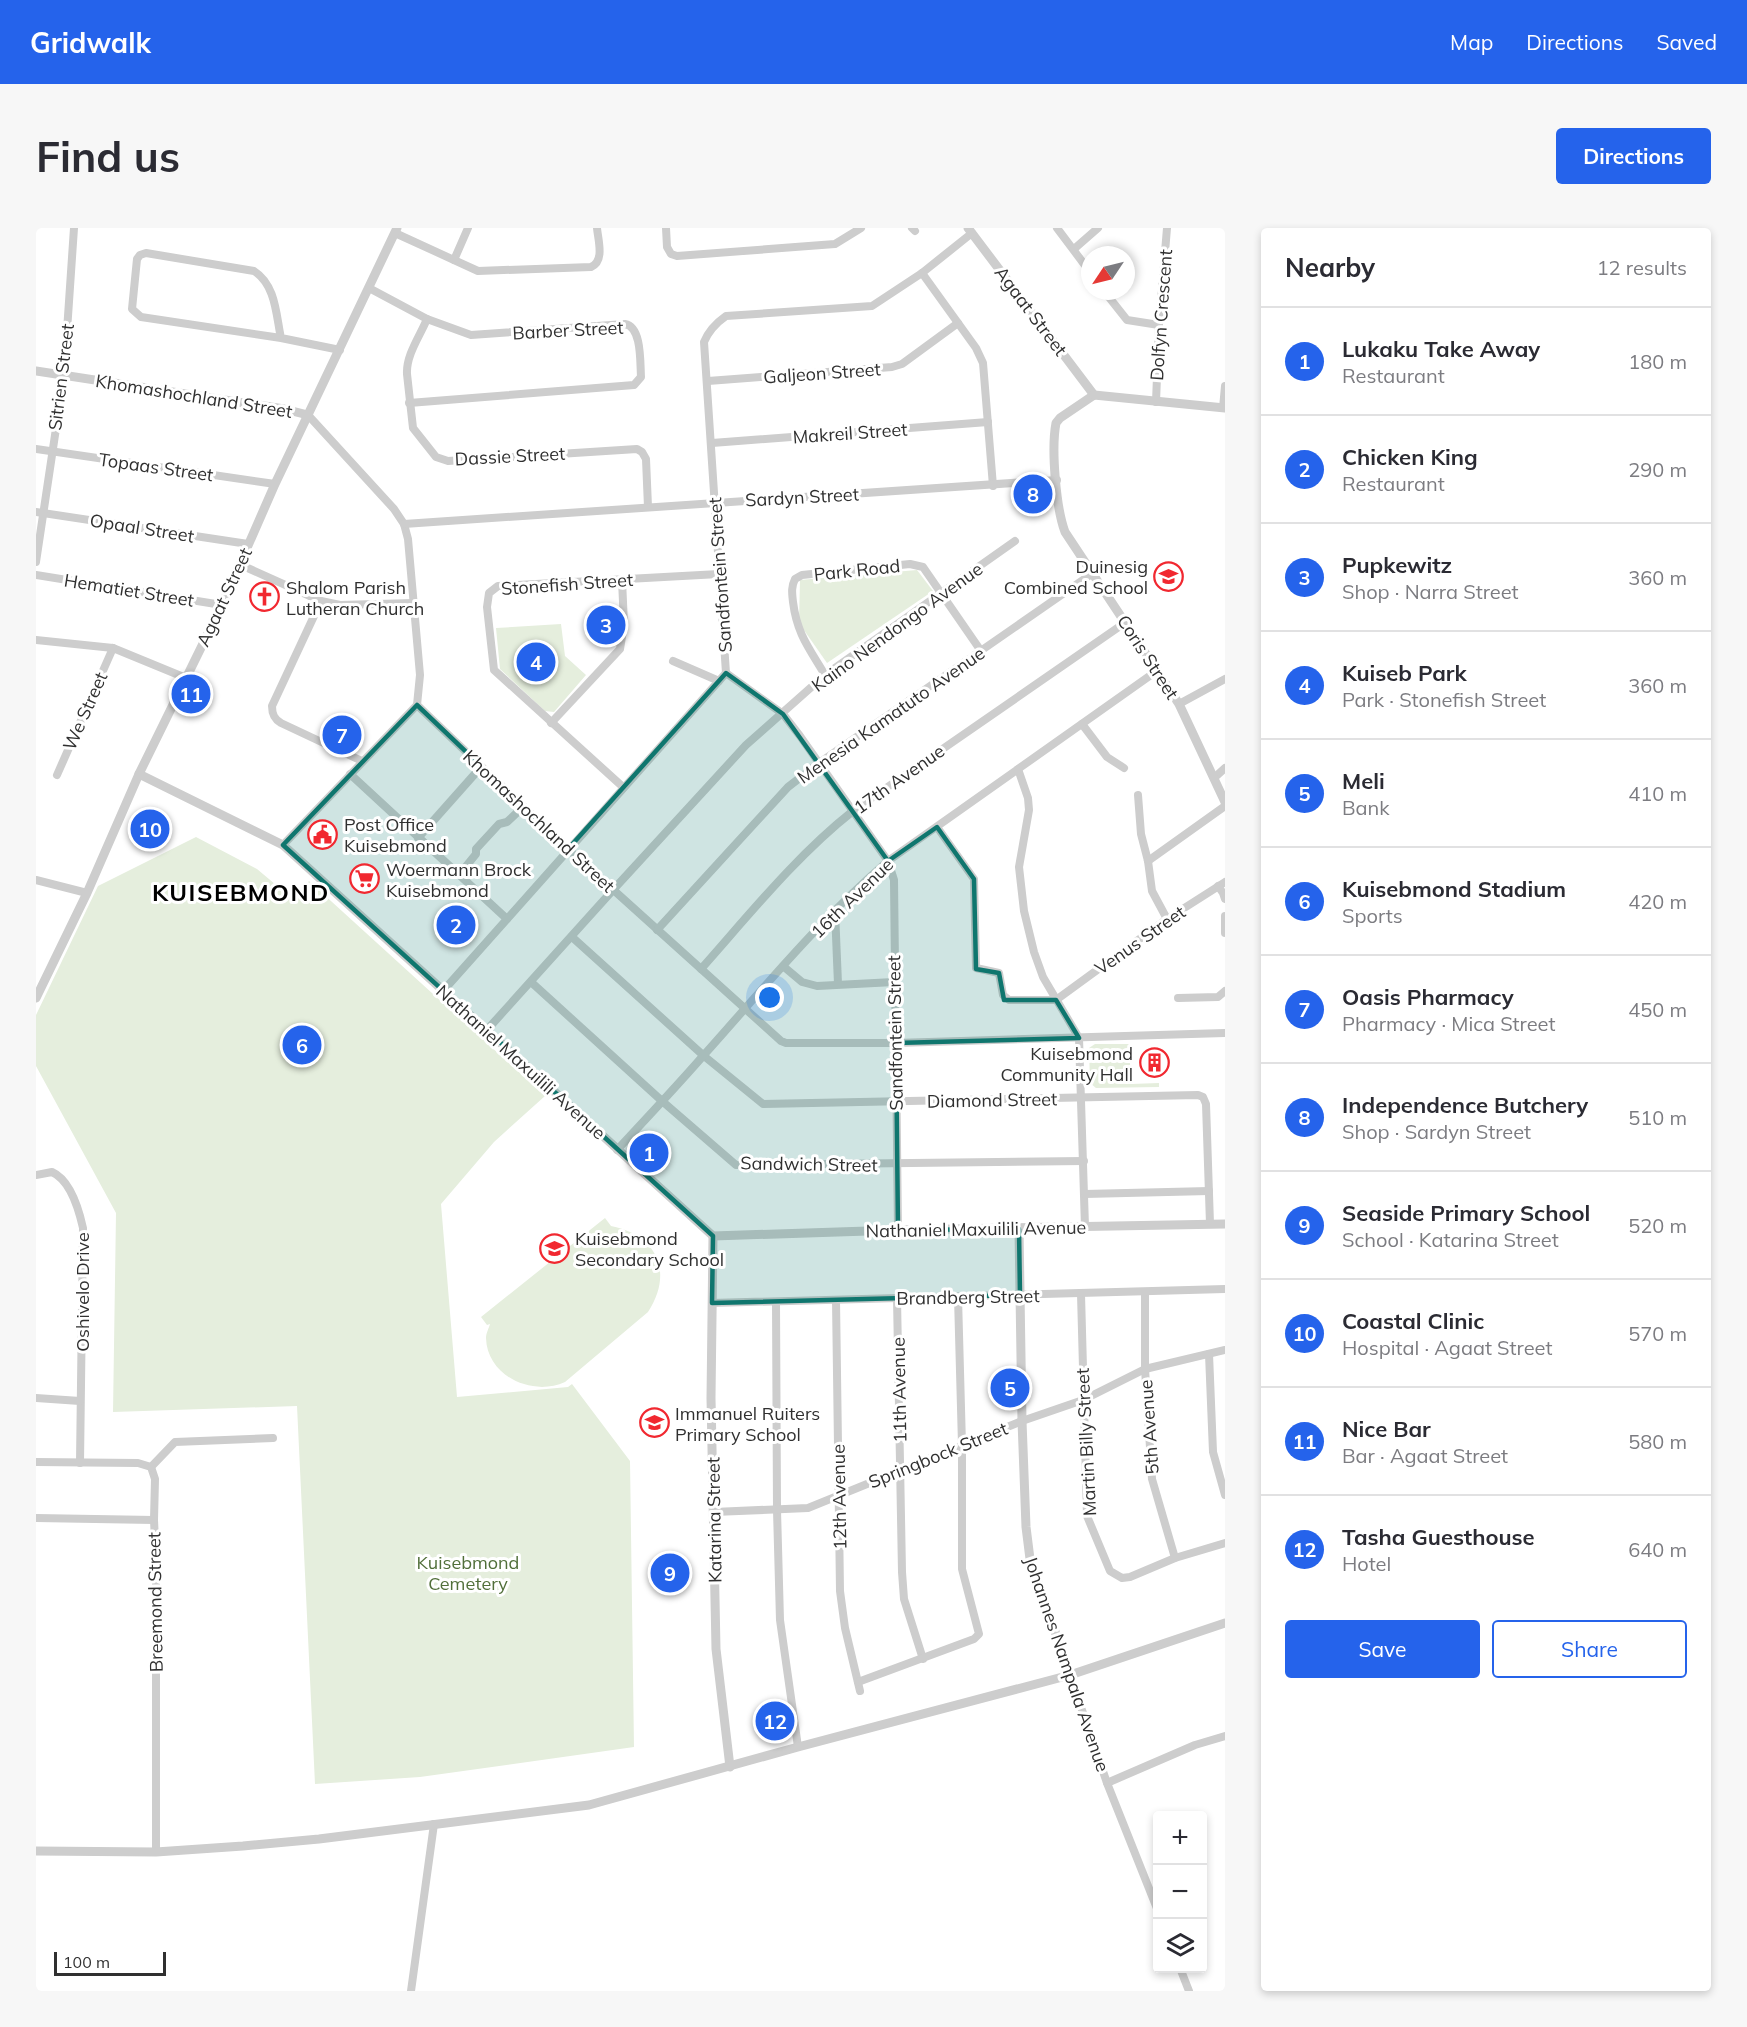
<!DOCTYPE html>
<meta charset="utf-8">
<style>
:root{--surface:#fff;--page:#f7f7f7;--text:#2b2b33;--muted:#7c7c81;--line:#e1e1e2;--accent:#2563eb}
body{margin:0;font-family:Mulish,sans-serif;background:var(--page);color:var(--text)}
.controls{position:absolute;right:18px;bottom:18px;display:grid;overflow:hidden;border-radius:6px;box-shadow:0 3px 9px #0003}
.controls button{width:54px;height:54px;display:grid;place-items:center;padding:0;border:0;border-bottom:2px solid var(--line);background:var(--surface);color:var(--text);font:30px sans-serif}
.compass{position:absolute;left:1045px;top:18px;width:54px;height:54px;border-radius:50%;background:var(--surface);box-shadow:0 3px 9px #0003;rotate:235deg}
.scale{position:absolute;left:18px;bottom:15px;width:112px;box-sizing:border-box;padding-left:6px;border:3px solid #303030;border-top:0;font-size:16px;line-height:21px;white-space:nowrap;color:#303030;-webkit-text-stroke:4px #fff;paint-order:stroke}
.you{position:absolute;left:734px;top:770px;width:21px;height:21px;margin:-15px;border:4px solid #fff;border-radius:50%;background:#1a73e8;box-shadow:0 0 0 9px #1a73e833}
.badge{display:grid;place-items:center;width:39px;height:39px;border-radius:50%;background:var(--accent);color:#fff;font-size:20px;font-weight:700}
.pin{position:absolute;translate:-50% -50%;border:3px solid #fff;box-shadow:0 2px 6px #0006}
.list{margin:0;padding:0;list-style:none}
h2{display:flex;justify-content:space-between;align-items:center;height:78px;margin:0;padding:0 24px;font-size:26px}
h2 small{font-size:20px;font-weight:400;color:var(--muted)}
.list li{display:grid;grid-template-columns:39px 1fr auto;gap:18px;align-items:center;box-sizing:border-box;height:108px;padding:0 24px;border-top:2px solid var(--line)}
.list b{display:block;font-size:22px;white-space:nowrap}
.list p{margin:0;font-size:20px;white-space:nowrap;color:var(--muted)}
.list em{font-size:20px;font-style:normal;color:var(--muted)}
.actions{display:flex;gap:12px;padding:18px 24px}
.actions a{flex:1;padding:14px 0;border:2px solid var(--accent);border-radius:6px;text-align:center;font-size:21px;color:var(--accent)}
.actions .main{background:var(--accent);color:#fff}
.icon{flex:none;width:33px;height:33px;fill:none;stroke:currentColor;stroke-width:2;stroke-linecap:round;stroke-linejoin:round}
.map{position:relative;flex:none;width:1189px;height:1763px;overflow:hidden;border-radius:6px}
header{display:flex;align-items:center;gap:36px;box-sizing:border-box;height:84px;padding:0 30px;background:var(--accent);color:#fff}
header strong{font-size:28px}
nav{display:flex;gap:33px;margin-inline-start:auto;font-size:21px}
.intro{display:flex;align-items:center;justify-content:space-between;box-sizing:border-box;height:144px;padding:0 36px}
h1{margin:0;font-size:42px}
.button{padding:15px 27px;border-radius:6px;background:var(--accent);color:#fff;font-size:21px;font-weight:700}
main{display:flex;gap:36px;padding:0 36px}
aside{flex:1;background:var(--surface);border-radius:6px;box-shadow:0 3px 9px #0003}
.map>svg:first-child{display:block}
.green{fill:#e5eedd}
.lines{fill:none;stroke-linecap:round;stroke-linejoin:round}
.minor{stroke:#cdcdcd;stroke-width:8}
.tertiary{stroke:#cdcdcd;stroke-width:9}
.marked{fill:#0f766e;fill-opacity:0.2;stroke:#0f766e;stroke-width:4.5;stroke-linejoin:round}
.labels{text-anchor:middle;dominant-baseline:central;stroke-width:6;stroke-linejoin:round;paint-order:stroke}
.street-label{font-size:18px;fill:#303030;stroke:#fff}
.poi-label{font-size:18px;fill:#303030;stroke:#fff;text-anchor:start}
.park-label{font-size:18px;fill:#516f3a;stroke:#fff}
.district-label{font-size:24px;font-weight:bold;letter-spacing:1.5px;fill:#000;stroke:#fff}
</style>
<header>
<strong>Gridwalk</strong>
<nav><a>Map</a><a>Directions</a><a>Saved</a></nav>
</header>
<div class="intro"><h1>Find us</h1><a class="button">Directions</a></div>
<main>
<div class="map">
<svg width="1189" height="1763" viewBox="0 0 1189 1763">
<rect width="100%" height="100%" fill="#fff"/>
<g class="green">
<polygon points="881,342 897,363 791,435 763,395 764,352"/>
<polygon points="525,396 529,428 550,447 518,484 509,483 464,441 460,400"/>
<polygon points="160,609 221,641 258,672 273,653 509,868 458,914 405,976 421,1169 532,1159 536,1156 594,1233 598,1519 384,1549 279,1556 261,1178 77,1184 80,985 0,838 0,787 62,658"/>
<polygon points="1059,816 1093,816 1095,856 1123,855 1123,859 1060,860 1054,855 1053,820"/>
<path d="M569 990 575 998C621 1007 638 1044 612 1084L529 1154C496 1169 451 1148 450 1110 450 1105 453 1100 454 1096L451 1097 445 1089Z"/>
</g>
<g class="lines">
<g class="minor">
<polyline points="630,0 631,19 635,26 641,28 799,16 825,0"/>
<polyline points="876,0 879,3"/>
<polyline points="1021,0 1054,44"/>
<path d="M359 5 442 43 555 39C569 33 562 12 561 0"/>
<polyline points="1038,21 1062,0"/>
<polyline points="418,32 432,0"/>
<polyline points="886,45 940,120 947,135 957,258"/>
<path d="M333 60 391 91 435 107 589 96C606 99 604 134 605 149L598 157 373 175"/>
<polyline points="1068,63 1091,92 1123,97"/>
<path d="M391 91C384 108 370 127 371 146L377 200 400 229 412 233 601 221 606 224 610 231 612 279"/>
<path d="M245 110C240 87 240 57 218 43L110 25 104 27 101 31 96 81 105 89 245 110 304 122"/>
<polyline points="672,153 856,139 866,136 922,95"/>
<polyline points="1120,174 1123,97 1131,0"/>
<polyline points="1187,180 1189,158"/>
<polyline points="272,187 358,281 368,296 372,311 384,447 381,477 532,621 745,813 750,815 860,815 1189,805"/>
<polyline points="676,215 952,194"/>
<polyline points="0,221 239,256"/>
<polyline points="0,284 212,316"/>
<polyline points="368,296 1021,252"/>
<polyline points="0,334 28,147 38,0"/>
<polyline points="205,337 285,373 304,377 377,375"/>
<polyline points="0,347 186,377"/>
<path d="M285 373 236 478C236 486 238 491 245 495L326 533"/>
<polyline points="0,412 77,420 150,450"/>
<polyline points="637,433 683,453"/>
<path d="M690 445 668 114C673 102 680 95 690 88L836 78 886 45 936 5"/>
<polyline points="690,445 747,486 764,508 852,633 858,652 862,1002"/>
<path d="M789 447C773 420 761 406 757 374 756 365 755 359 759 351L766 347 874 336 887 339 945 423"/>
<polyline points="1143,476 1189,451"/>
<polyline points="515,495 584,421 588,396 586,352"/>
<polyline points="1046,496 1071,529 1088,540"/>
<polyline points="982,541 992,570 993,582 983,639 988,683 998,724 1007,749 1043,810 1049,999"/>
<polyline points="314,546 471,691"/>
<polyline points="21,547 77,420"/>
<polyline points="1178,550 1189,540"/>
<polyline points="587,559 458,442 451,379 453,365 462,358 683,346"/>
<polyline points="1102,567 1105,606 1112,633 1116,663 1131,691"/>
<polyline points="901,599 938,651 940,740 963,745 967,767 973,772 1020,772 1131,691 1189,654"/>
<polyline points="382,610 445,539"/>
<polyline points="247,617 381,477"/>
<polyline points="1112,633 1189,578"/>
<polyline points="423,647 440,626 440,621 463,596 471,594 487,579"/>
<polyline points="0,652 51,665"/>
<polyline points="1182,658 1187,665 1189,671"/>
<polyline points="799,683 802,756"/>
<polyline points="1189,688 1189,705"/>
<polyline points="621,702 752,559 783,535 1057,345"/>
<polyline points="536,709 668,828 727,876 1162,867 1167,869 1170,876 1174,996"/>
<polyline points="747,738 766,754 781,758 858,754"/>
<path d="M665 741C713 687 760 628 817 583L1090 394"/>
<polyline points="495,754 626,873 700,937 1048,933"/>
<polyline points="407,763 690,445"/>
<polyline points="1142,770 1182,769 1189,763"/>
<polyline points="450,803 577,662 710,517 789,447 979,313"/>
<path d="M581 922C610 891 639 860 667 828 727 761 784 691 852 633L1122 442"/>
<path d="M0 947 16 944C34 952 43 982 47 1000L44 1235"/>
<polyline points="1049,966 1173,963"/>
<polyline points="1109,1064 1109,1141 1116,1251 1139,1330"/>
<polyline points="1045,1066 1051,1288 1074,1343 1086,1350 1094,1349 1139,1330 1189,1315"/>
<polyline points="861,1070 866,1344 868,1371 887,1431"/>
<polyline points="800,1072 804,1363 809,1400 824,1463"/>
<polyline points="740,1074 741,1282 744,1392 762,1519"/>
<polyline points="676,1075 1189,1061"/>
<polyline points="1173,1126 1177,1224 1189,1267"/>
<polyline points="0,1170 44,1173"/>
<polyline points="0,1234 102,1235 115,1239 119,1251 118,1292 120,1333 120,1624"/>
<polyline points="115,1239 139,1214 237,1210"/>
<polyline points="678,1284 772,1280 986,1193 1047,1172 1109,1141 1189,1122"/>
<polyline points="0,1290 118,1292"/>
<polyline points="1034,1447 1071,1555 1122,1683"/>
<polyline points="822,1454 938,1411 943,1406 926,1341 926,1217 922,1069"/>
<polyline points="1071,1555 1159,1517 1189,1508"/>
<polyline points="1144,1740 1153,1763"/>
<polyline points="375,1763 398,1596"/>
</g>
<g class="tertiary">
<polyline points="932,0 1058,167"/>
<polyline points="0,143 248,181 272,187"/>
<path d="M1058 167 1024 190 1020 195C1015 221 1020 280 1029 304L1143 476 1189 574"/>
<polyline points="1058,167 1189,180"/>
<polyline points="103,546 247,617 677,1008 862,1002 1189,996"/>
<polyline points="0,770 51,665 103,546 186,377 239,256 361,0"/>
<polyline points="983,1001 986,1193 990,1299 994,1331 1034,1447"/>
<polyline points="677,1008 675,1170 680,1421 694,1539"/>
<polyline points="0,1623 120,1624 207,1618 283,1611 553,1577 762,1519 1034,1447 1189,1395"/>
</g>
</g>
<path class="marked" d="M690 445 747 486 852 633 901 599 938 651 940 741 963 745 968 772H1020L1043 810 860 815 862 1002 983 1001 984 1067 676 1075 677 1008 247 617 381 477 532 621Z"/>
<defs>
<symbol id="school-ring" viewBox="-11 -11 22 22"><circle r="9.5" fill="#fff" stroke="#f12830" stroke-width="1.5"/><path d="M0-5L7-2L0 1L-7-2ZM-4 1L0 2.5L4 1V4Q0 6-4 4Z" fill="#f12830"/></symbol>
<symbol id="church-ring" viewBox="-11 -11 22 22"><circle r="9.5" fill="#fff" stroke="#f12830" stroke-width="1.5"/><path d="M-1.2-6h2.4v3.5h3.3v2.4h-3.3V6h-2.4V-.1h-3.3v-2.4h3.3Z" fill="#f12830"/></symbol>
<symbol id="civic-ring" viewBox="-11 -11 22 22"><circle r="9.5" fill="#fff" stroke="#f12830" stroke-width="1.5"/><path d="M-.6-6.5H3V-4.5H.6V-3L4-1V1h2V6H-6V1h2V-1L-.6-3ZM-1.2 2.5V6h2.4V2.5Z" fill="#f12830"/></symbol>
<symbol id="supermarket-ring" viewBox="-11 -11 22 22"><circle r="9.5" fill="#fff" stroke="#f12830" stroke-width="1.5"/><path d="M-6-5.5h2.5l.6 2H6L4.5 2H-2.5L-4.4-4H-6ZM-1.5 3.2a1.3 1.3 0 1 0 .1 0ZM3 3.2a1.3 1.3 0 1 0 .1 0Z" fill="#f12830"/></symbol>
<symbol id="building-ring" viewBox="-11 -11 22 22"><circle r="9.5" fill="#fff" stroke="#f12830" stroke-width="1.5"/><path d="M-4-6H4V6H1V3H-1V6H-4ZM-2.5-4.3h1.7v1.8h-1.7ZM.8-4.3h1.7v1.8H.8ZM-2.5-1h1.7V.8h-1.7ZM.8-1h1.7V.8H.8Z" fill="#f12830"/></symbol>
</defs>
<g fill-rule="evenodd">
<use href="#school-ring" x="1116" y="332" width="33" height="33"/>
<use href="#church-ring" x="212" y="352" width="33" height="33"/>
<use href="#civic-ring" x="270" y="590" width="33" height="33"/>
<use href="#supermarket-ring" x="312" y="634" width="33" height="33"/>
<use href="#building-ring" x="1102" y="818" width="33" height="33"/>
<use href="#school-ring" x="502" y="1004" width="33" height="33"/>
<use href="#school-ring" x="602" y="1178" width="33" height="33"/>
</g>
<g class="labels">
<g class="street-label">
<text transform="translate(995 83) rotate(53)">Agaat Street</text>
<text transform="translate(1125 87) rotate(-86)">Dolfyn Crescent</text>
<text transform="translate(532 102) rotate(-3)">Barber Street</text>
<text transform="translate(786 145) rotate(-4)">Galjeon Street</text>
<text transform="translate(25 149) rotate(-83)">Sitrien Street</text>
<text transform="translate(158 168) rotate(9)">Khomashochland Street</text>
<text transform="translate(814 205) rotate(-4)">Makreil Street</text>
<text transform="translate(474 228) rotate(-3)">Dassie Street</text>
<text transform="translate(120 239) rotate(8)">Topaas Street</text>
<text transform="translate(766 269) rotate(-3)">Sardyn Street</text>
<text transform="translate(106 300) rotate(9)">Opaal Street</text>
<text transform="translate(821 342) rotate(-6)">Park Road</text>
<text transform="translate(684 347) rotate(-94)">Sandfontein Street</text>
<text transform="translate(531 356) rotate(-4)">Stonefish Street</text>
<text transform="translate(93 362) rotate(9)">Hematiet Street</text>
<text transform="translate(188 369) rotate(-65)">Agaat Street</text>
<text transform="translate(861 399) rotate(-36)">Kaino Nendongo Avenue</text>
<text transform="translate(1112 429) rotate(57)">Coris Street</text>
<text transform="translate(49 483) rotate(-66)">We Street</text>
<text transform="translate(855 487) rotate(-35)">Menesia Kamatuto Avenue</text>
<text transform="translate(863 551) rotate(-35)">17th Avenue</text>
<text transform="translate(503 593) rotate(43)">Khomashochland Street</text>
<text transform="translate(816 670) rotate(-44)">16th Avenue</text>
<text transform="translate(1104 712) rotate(-35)">Venus Street</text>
<text transform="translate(859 805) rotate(-91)">Sandfontein Street</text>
<text transform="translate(485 834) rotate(42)">Nathaniel Maxuilili Avenue</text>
<text transform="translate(956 872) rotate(-1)">Diamond Street</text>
<text transform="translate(773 936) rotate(1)">Sandwich Street</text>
<text transform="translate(940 1001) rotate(-1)">Nathaniel Maxuilili Avenue</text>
<text transform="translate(46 1064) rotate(-90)">Oshivelo Drive</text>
<text transform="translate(932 1069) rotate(-1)">Brandberg Street</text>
<text transform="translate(863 1162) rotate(-91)">11th Avenue</text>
<text transform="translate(1113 1199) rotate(-94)">5th Avenue</text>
<text transform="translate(1050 1214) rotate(-93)">Martin Billy Street</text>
<text transform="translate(902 1227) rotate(-22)">Springbock Street</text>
<text transform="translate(803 1269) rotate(-91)">12th Avenue</text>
<text transform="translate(678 1292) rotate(-91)">Katarina Street</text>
<text transform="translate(119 1374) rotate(-91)">Breemond Street</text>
<text transform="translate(1031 1436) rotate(71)">Johannes Nampala Avenue</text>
</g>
<g class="poi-label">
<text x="1112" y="338" text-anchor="end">Duinesig<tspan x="1112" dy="21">Combined School</tspan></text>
<text x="250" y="359">Shalom Parish<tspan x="250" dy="21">Lutheran Church</tspan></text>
<text x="308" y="596">Post Office<tspan x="308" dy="21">Kuisebmond</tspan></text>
<text x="350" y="641">Woermann Brock<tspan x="350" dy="21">Kuisebmond</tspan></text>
<text x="1097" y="825" text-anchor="end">Kuisebmond<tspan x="1097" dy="21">Community Hall</tspan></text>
<text x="539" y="1010">Kuisebmond<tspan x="539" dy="21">Secondary School</tspan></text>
<text x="639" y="1185">Immanuel Ruiters<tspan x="639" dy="21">Primary School</tspan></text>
</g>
<g class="park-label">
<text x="432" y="1334">Kuisebmond<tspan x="432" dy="21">Cemetery</tspan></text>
</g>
<g class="district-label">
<text x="205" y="664">KUISEBMOND</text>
</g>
</g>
</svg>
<div class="controls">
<button>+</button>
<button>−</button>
<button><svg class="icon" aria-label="layers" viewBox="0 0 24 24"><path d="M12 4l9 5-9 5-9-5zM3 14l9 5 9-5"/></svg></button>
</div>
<svg class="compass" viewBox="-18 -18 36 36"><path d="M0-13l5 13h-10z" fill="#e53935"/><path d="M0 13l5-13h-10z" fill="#7c7c81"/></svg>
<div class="scale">100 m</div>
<div class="you"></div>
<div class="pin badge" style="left:613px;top:925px">1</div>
<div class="pin badge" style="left:420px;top:697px">2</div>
<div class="pin badge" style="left:570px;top:397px">3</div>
<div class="pin badge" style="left:500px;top:434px">4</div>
<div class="pin badge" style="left:974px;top:1160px">5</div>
<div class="pin badge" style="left:266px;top:817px">6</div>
<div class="pin badge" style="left:306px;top:507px">7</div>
<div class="pin badge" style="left:997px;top:266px">8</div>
<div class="pin badge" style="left:634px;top:1345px">9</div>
<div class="pin badge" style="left:114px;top:601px">10</div>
<div class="pin badge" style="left:155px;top:466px">11</div>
<div class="pin badge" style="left:739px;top:1493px">12</div>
</div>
<aside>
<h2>Nearby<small>12 results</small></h2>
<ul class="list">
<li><span class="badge">1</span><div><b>Lukaku Take Away</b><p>Restaurant</p></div><em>180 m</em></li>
<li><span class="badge">2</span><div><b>Chicken King</b><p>Restaurant</p></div><em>290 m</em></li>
<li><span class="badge">3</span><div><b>Pupkewitz</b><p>Shop · Narra Street</p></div><em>360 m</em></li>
<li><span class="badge">4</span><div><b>Kuiseb Park</b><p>Park · Stonefish Street</p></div><em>360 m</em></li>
<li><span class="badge">5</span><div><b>Meli</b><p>Bank</p></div><em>410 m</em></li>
<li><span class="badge">6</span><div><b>Kuisebmond Stadium</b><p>Sports</p></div><em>420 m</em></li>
<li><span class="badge">7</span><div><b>Oasis Pharmacy</b><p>Pharmacy · Mica Street</p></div><em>450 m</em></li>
<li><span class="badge">8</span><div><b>Independence Butchery</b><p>Shop · Sardyn Street</p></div><em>510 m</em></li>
<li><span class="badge">9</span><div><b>Seaside Primary School</b><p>School · Katarina Street</p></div><em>520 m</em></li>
<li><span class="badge">10</span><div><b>Coastal Clinic</b><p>Hospital · Agaat Street</p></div><em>570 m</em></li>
<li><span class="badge">11</span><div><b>Nice Bar</b><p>Bar · Agaat Street</p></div><em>580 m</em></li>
<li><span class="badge">12</span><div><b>Tasha Guesthouse</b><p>Hotel</p></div><em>640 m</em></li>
</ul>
<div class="actions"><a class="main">Save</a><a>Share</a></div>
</aside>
</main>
